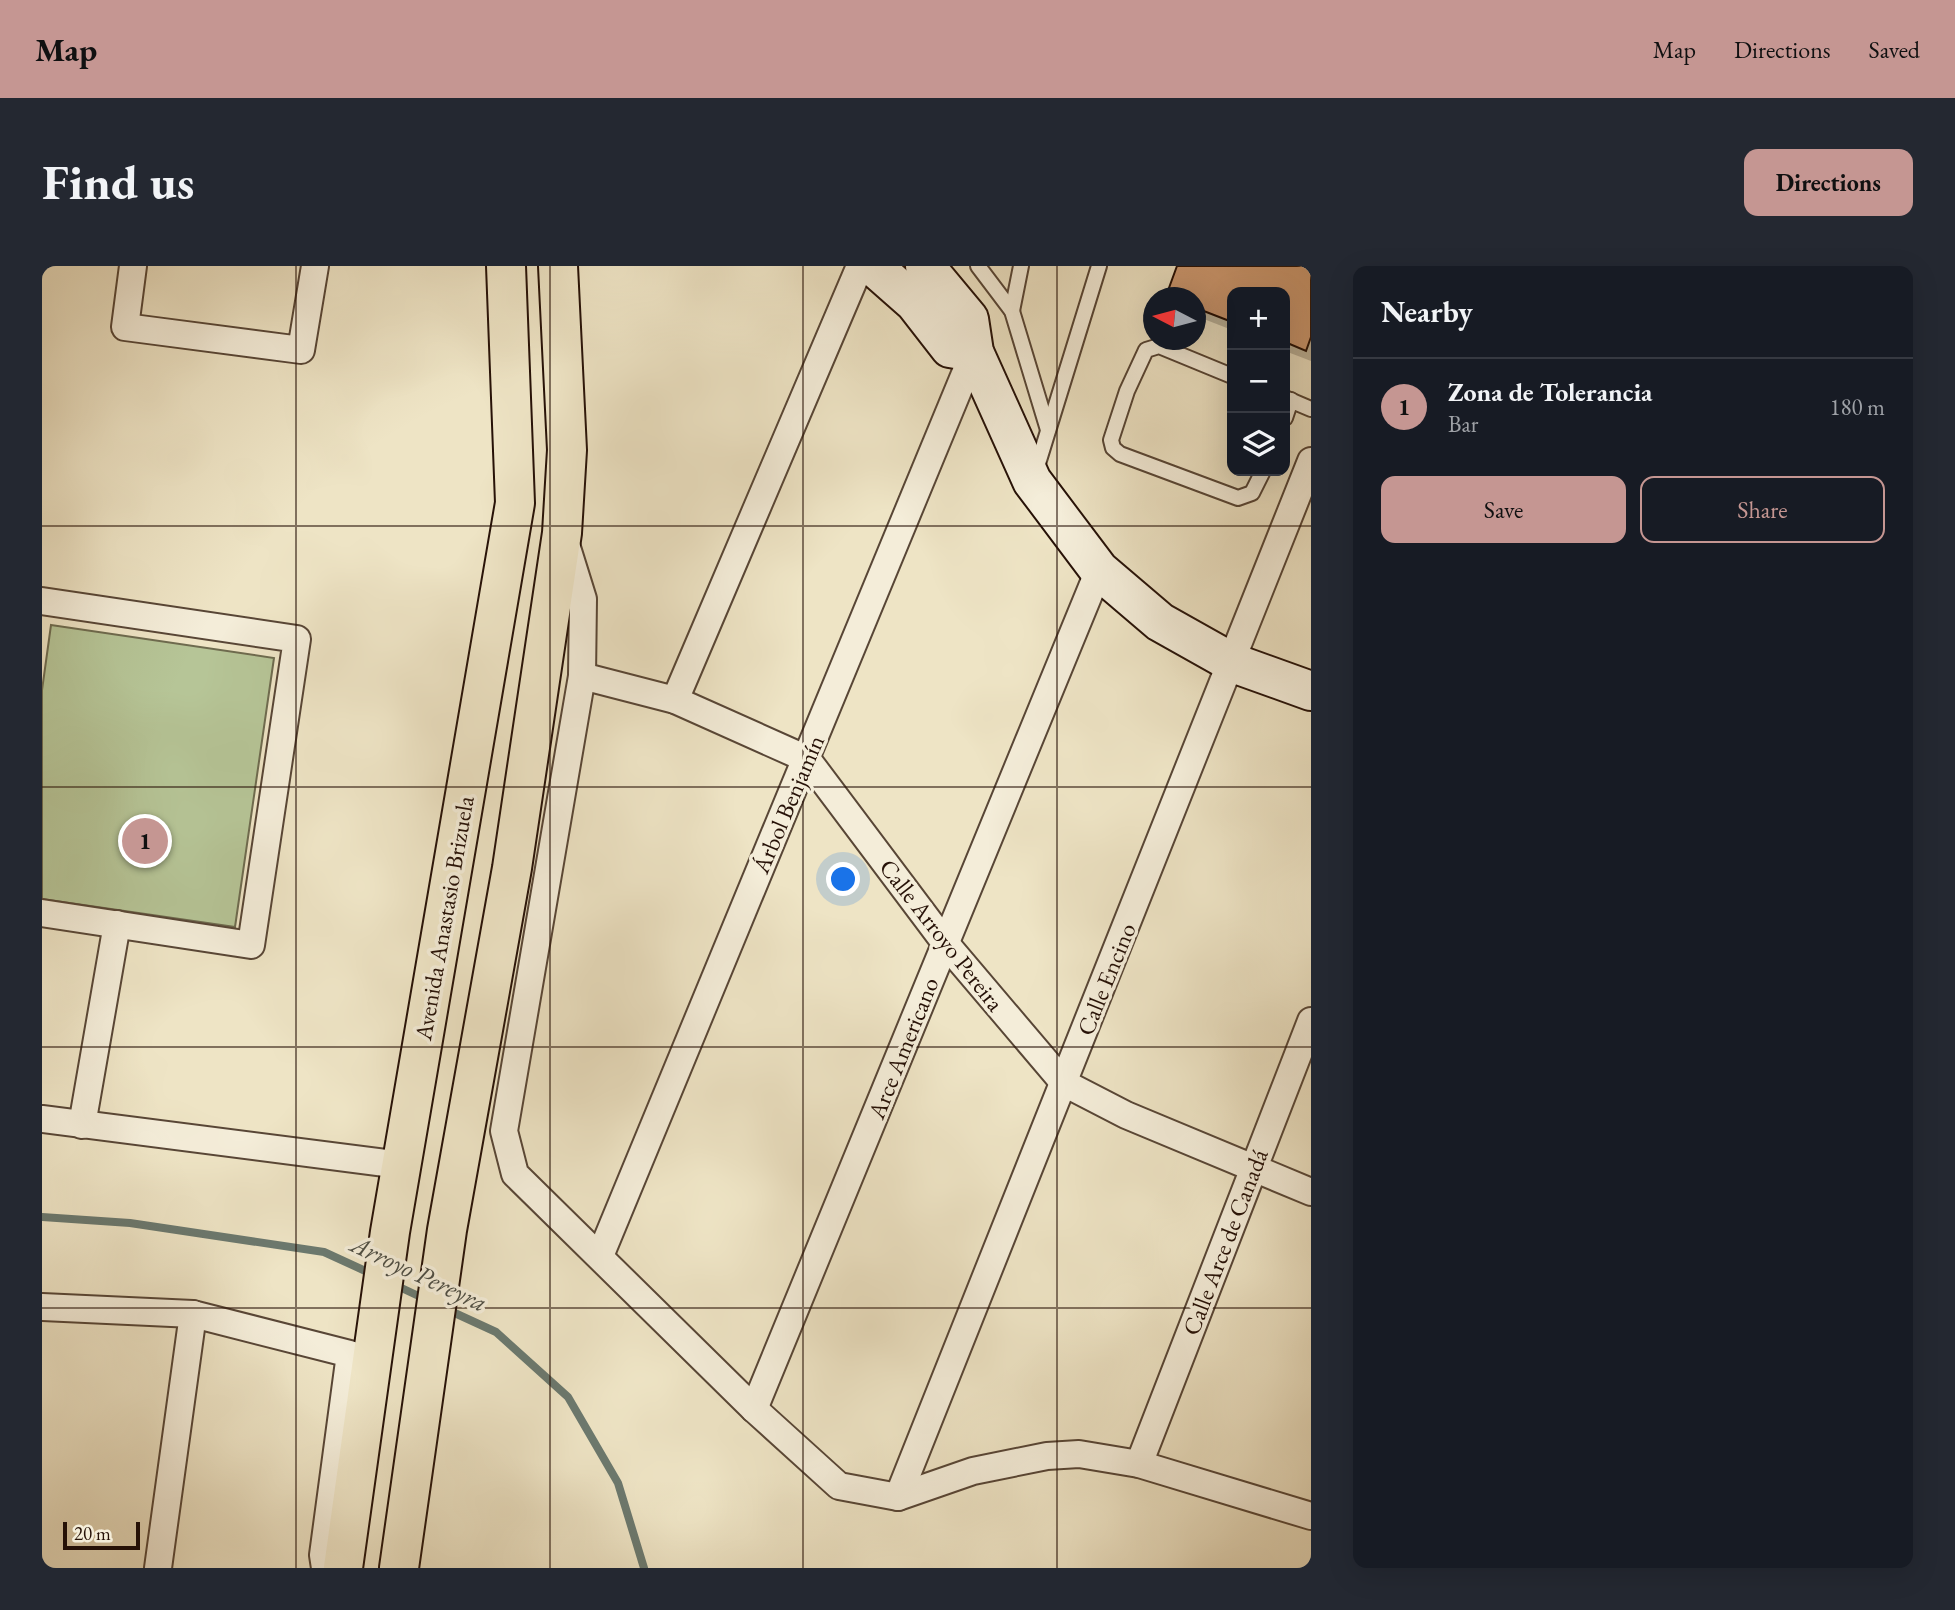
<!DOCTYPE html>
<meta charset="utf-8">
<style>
:root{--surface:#171b24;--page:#242831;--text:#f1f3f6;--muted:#9ea1a6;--line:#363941;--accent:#c59692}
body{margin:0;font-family:"EB Garamond",serif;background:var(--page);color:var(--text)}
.controls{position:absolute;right:21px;top:21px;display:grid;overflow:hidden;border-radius:14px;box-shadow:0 7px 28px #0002}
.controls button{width:63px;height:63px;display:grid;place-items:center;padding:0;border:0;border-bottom:2px solid var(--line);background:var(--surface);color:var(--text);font:35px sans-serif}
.compass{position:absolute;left:1101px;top:21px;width:63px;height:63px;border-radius:50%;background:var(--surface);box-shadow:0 7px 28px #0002;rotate:276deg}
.scale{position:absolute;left:21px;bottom:18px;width:77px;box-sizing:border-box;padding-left:7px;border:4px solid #261107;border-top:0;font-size:19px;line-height:24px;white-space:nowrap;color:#261107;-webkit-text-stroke:5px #f4edd9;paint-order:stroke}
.you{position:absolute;left:802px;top:614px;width:24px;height:24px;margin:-18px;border:5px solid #fff;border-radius:50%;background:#1a73e8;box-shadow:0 0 0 10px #1a73e833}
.badge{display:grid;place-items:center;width:46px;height:46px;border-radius:50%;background:var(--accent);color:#111;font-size:23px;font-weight:700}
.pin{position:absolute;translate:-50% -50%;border:4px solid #fff;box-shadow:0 2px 7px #0006}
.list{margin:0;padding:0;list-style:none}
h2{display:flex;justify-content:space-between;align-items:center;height:91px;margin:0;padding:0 28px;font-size:30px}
h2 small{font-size:23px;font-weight:400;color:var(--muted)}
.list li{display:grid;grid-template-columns:46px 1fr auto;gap:21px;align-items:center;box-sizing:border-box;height:98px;padding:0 28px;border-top:2px solid var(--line)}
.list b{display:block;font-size:26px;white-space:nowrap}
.list p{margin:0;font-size:23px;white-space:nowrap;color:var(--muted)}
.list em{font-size:23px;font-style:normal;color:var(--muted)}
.actions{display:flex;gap:14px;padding:21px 28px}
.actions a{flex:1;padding:16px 0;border:2px solid var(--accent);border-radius:14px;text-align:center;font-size:24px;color:var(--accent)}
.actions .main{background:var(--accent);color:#111}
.icon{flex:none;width:38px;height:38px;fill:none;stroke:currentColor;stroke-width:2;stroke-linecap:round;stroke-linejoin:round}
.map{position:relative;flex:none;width:1269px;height:1302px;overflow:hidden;border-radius:14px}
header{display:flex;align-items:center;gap:42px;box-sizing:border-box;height:98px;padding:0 35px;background:var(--accent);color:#111}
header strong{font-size:33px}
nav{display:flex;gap:38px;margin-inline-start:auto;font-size:24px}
.intro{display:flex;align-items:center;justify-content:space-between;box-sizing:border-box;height:168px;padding:0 42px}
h1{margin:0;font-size:49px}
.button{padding:18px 32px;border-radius:14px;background:var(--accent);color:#111;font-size:24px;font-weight:700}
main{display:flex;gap:42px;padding:0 42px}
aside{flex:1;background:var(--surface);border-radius:14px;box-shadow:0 7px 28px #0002}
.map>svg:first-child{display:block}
.green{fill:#b6c597;stroke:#6e6b4f;stroke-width:2}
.shadow{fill:#0003}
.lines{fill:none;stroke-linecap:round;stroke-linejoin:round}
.stream{stroke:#6b796f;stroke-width:8}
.building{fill:#cf9c74;stroke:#261107;stroke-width:2}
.lane-casing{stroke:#584636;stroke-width:18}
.street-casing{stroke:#584636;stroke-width:30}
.secondary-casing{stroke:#261107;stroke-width:42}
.primary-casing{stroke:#261107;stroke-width:42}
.lane{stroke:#f4edd9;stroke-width:14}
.street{stroke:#f4edd9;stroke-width:26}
.secondary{stroke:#f4edd9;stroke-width:38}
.primary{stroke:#eee4c5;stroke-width:38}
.grid{fill:none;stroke:#261107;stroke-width:2;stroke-opacity:0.55}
.labels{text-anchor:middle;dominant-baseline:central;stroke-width:7;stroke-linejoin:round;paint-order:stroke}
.street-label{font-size:24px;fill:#261107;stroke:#f4edd9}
.water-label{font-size:26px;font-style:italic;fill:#4e4e44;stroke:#f4edd9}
</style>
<header>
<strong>Map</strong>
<nav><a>Map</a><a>Directions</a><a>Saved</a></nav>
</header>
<div class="intro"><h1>Find us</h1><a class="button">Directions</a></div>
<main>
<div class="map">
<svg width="1269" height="1302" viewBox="0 0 1269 1302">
<rect width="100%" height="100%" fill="#eee4c5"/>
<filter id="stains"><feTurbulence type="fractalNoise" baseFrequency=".00286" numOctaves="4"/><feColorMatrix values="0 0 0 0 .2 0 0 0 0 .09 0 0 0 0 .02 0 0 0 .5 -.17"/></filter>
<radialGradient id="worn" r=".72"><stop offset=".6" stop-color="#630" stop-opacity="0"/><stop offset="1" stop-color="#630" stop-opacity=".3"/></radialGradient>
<polygon class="green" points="9,359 232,392 193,661 0,633 0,424"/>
<polygon class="shadow" points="1137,0 1269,0 1269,95 1243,85 1243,26 1190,26 1190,64 1154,50 1154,32 1126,30"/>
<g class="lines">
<g class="stream">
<polyline points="0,951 88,957 282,986 332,1009"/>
<polyline points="351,1018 383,1033"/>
<polyline points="404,1043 454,1066 526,1131 576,1217 602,1302"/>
</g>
</g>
<polygon class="building" points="1135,0 1269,0 1269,71 1264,85 1243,76 1243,26 1190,26 1190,56 1154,42 1154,32 1124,30"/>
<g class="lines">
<defs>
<g id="lane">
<polyline points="936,0 970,45 1006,164"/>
<polyline points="970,45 979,0"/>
<polyline points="1190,110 1117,80 1104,84 1085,125 1069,174 1071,182 1078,188 1196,232 1210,227 1221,205"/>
<polyline points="1243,132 1269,143"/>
<polyline points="1243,152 1249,134"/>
<polyline points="994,204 1057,0"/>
</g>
<g id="street">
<polyline points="91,0 83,61 259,84 273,0"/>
<polyline points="522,272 541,333 540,410 462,865 473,908 712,1143 797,1220 856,1231 931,1205 1005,1190 1037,1188 1097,1198 1269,1250"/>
<polyline points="0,335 255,373 209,679 0,647"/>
<polyline points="540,410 633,434 765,493 904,678 1022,817 1084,849 1269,926"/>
<polyline points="633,434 818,0"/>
<polyline points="0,853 359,899"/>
<polyline points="40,859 75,658"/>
<polyline points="558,990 932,86"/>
<polyline points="0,1041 151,1048 308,1088 281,1289 283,1302"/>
<polyline points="712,1143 1057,304"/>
<polyline points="1097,1198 1269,755"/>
<polyline points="856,1231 1269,195"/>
<polyline points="116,1302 151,1048"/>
</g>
<g id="secondary">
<polyline points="831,0 873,37 908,82 932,86"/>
<polyline points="883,0 927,53 932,86 990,215 1057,304 1118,356 1191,397 1269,425"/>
</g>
<g id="primary">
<polyline points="301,1302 348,966 473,237 464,0"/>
<polyline points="357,1302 405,964 470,602 520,267 525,184 516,0"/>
</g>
</defs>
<use href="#lane" class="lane-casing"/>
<use href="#street" class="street-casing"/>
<use href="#secondary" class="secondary-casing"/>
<use href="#primary" class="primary-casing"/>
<use href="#lane" class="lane"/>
<use href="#street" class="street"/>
<use href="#secondary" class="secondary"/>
<use href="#primary" class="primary"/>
</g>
<path class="grid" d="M254 0V1302M508 0V1302M761 0V1302M1015 0V1302M0 260H1269M0 521H1269M0 781H1269M0 1042H1269"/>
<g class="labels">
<g class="street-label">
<text transform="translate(746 538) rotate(-67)">Árbol Benjamín</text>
<text transform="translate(402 652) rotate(-80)">Avenida Anastasio Brizuela</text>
<text transform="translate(900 669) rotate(52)">Calle Arroyo Pereira</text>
<text transform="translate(1064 713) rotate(-68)">Calle Encino</text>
<text transform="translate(861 782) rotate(-68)">Arce Americano</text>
<text transform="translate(1183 976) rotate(-69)">Calle Arce de Canadá</text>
</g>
<g class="water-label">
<text transform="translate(377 1007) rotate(25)">Arroyo Pereyra</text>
</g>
</g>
<rect width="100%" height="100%" filter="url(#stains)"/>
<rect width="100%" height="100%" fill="url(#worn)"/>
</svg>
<div class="controls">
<button>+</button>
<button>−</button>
<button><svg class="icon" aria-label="layers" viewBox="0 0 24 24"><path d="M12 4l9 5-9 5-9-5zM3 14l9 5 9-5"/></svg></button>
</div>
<svg class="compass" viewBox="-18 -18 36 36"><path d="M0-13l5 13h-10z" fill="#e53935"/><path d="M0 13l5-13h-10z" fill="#9ea1a6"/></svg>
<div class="scale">20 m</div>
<div class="you"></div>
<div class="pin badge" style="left:103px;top:575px">1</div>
</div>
<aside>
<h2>Nearby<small></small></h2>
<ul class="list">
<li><span class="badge">1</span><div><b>Zona de Tolerancia</b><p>Bar</p></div><em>180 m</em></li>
</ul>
<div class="actions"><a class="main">Save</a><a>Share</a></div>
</aside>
</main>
